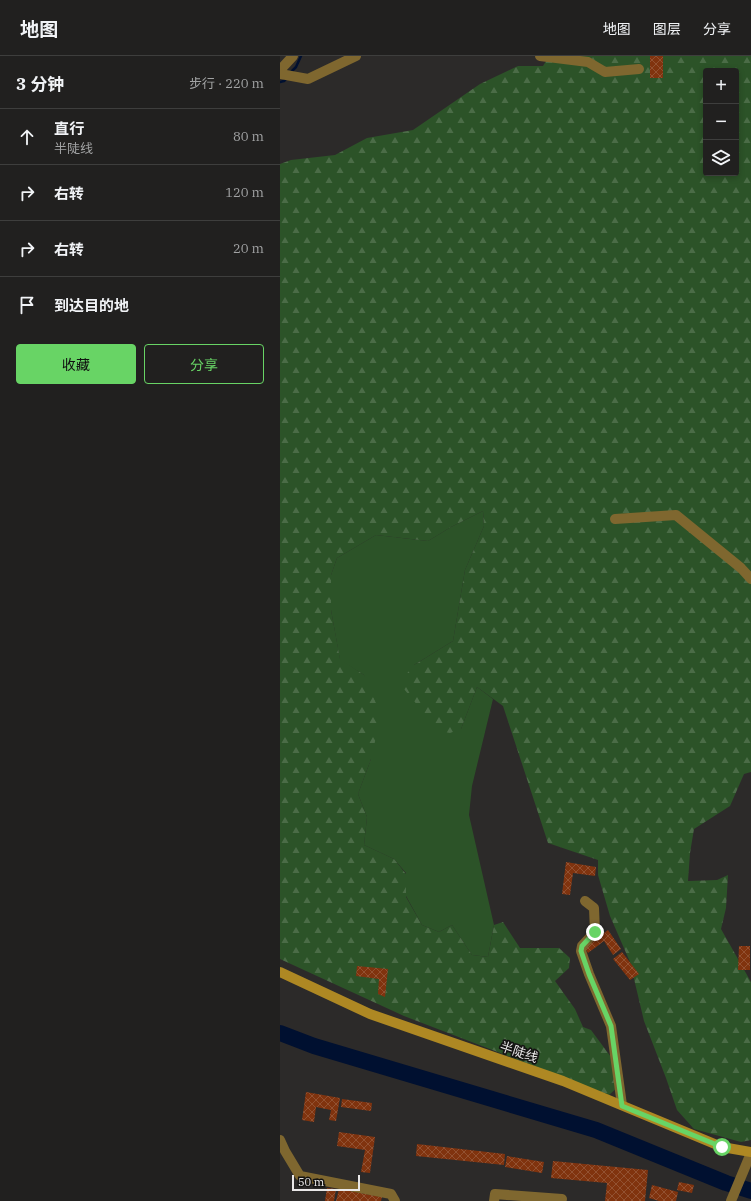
<!DOCTYPE html>
<html lang="zh">
<meta charset="utf-8">
<style>
:root{--surface:#21201f;--page:#292828;--text:#f1f3f6;--muted:#a2a3a4;--line:#3e3e3d;--accent:#68d465}
body{margin:0;font-family:"IBM Plex Serif","Noto Sans SC",serif;background:var(--page);color:var(--text)}
.controls{position:absolute;right:12px;top:12px;display:grid;overflow:hidden;border-radius:4px;box-shadow:0 2px 6px #0003}
.controls button{width:36px;height:36px;display:grid;place-items:center;padding:0;border:0;border-bottom:1px solid var(--line);background:var(--surface);color:var(--text);font:20px sans-serif}
.scale{position:absolute;left:12px;bottom:10px;width:68px;box-sizing:border-box;padding-left:4px;border:2px solid #eae8e8;border-top:0;font-size:11px;line-height:14px;white-space:nowrap;color:#eae8e8;-webkit-text-stroke:3px #141312;paint-order:stroke}
.stop{position:absolute;width:12px;height:12px;margin:-9px;border:3px solid #68d465;border-radius:50%;background:#fff}
.stop.end{background:#68d465;border-color:#fff;box-shadow:0 1px 4px #0008}
.list{margin:0;padding:0;list-style:none}
h2{display:flex;justify-content:space-between;align-items:center;height:52px;margin:0;padding:0 16px;font-size:17px}
h2 small{font-size:13px;font-weight:400;color:var(--muted)}
.list li{display:grid;grid-template-columns:26px 1fr auto;gap:12px;align-items:center;box-sizing:border-box;height:56px;padding:0 16px;border-top:1px solid var(--line)}
.list b{display:block;font-size:15px;white-space:nowrap}
.list p{margin:0;font-size:13px;white-space:nowrap;color:var(--muted)}
.list em{font-size:13px;font-style:normal;color:var(--muted)}
.actions{display:flex;gap:8px;padding:12px 16px}
.actions a{flex:1;padding:9px 0;border:1px solid var(--accent);border-radius:4px;text-align:center;font-size:14px;color:var(--accent)}
.actions .main{background:var(--accent);color:#111}
.icon{flex:none;width:22px;height:22px;fill:none;stroke:currentColor;stroke-width:2;stroke-linecap:round;stroke-linejoin:round}
.map{position:relative;flex:none;width:471px;height:1145px;overflow:hidden}
header{display:flex;align-items:center;gap:24px;box-sizing:border-box;height:56px;padding:0 20px;background:var(--surface);border-bottom:1px solid var(--line)}
header strong{font-size:19px}
nav{display:flex;gap:22px;margin-inline-start:auto;font-size:14px}
main{display:flex}
aside{flex:1;background:var(--surface)}
.map>svg:first-child{display:block}
.grass{fill:#2c5328}
.forest{fill:url(#forest-firs);fill-rule:evenodd}
.lines{fill:none;stroke-linecap:round;stroke-linejoin:round}
.stream{stroke:#001030;stroke-width:2.5}
.river{stroke:#001030;stroke-width:16}
.building{fill:url(#building-cross-hatch)}
.street{stroke:#7f672f;stroke-width:10}
.secondary{stroke:#ae8823;stroke-width:10}
.route{stroke:#68d465;stroke-width:5}
.labels{text-anchor:middle;dominant-baseline:central;stroke-width:3.5;stroke-linejoin:round;paint-order:stroke}
.street-label{font-size:13px;fill:#eae8e8;stroke:#141312}
</style>
<header>
<strong>地图</strong>
<nav><a>地图</a><a>图层</a><a>分享</a></nav>
</header>
<main>
<aside>
<h2>3 分钟<small>步行 · 220 m</small></h2>
<ul class="list">
<li><svg class="icon" aria-label="ahead" viewBox="0 0 24 24"><path d="M12 20V5M6 11l6-6 6 6"/></svg><div><b>直行</b><p>半陡线</p></div><em>80 m</em></li>
<li><svg class="icon" aria-label="right" viewBox="0 0 24 24"><path d="M7 20v-9h11M14 6l5 5-5 5"/></svg><div><b>右转</b></div><em>120 m</em></li>
<li><svg class="icon" aria-label="right" viewBox="0 0 24 24"><path d="M7 20v-9h11M14 6l5 5-5 5"/></svg><div><b>右转</b></div><em>20 m</em></li>
<li><svg class="icon" aria-label="arrive" viewBox="0 0 24 24"><path d="M6 21V4h12l-3 4 3 4H6"/></svg><div><b>到达目的地</b></div></li>
</ul>
<div class="actions"><a class="main">收藏</a><a>分享</a></div>
</aside>
<div class="map">
<svg width="471" height="1145" viewBox="0 0 471 1145">
<defs>
<pattern id="forest-firs" width="22" height="20" patternUnits="userSpaceOnUse"><rect width="22" height="20" fill="#2c5328"/><path d="M5 1l3.5 6h-7zM16 11l3.5 6h-7z" fill="#4b6c47"/></pattern>
<pattern id="building-cross-hatch" width="8" height="8" patternUnits="userSpaceOnUse"><rect width="8" height="8" fill="#80330e"/><path d="M0 0l8 8M0 8l8-8" fill="none" stroke="#925131"/></pattern>
</defs>
<rect width="100%" height="100%" fill="#2c2a29"/>
<polygon class="grass" points="203,455 204,470 185,514 173,585 134,609 181,673 197,631 213,643 192,730 189,759 214,869 208,901 192,899 172,869 159,876 142,869 126,840 126,817 114,803 84,789 87,761 78,738 91,703 84,619 60,604 51,554 51,519 57,502 96,479 148,485 171,471"/>
<path class="forest" d="M269 0H471V716L464 718 450 750 414 773 410 797 408 825 437 824 448 819 446 852 441 873 471 926V1084L461 1086 414 1073 397 1054 386 1022 364 965 350 906 330 860 318 819V804L268 787 223 650 197 631 181 673 170 677 159 675 119 627 134 609 173 585 185 514 204 470 203 455 171 471 148 485 96 479 57 502 51 519V554L60 603 84 619 101 659 91 703 78 738 87 761 84 789 114 803 126 818V841L142 869 159 876 172 869 192 899 208 901 214 869 223 866 240 892H279L290 902 289 912 275 925 295 953 303 971 311 974 331 1001 339 1030 329 1039 124 960 0 903V108L11 104 55 99 87 82 133 74 200 28 238 10H263ZM426 15H456V117H426Z"/>
<g class="lines">
<g class="stream">
<polyline points="11,16 16,11 21,0"/>
<polyline points="0,26 4,25 7,22"/>
</g>
<polyline class="river" points="0,977 34,990 316,1074 446,1127 471,1135"/>
</g>
<g class="building">
<rect x="370" y="0" width="13" height="22"/>
<polygon points="286,806 316,811 315,820 293,817 290,839 282,838"/>
<polygon points="328,874 341,893 333,899 324,885 308,897 304,891"/>
<polygon points="459,890 470,890 470,914 458,914"/>
<polygon points="342,896 359,918 350,924 333,903"/>
<polygon points="77,910 108,913 105,941 98,938 99,923 76,920"/>
<polygon points="26,1036 60,1042 56,1065 49,1064 51,1054 36,1051 34,1066 22,1064"/>
<polygon points="62,1043 92,1047 91,1055 61,1051"/>
<polygon points="59,1076 95,1081 90,1117 81,1116 85,1094 57,1090"/>
<polygon points="137,1088 225,1098 224,1109 136,1100"/>
<polygon points="227,1100 264,1106 262,1117 225,1111"/>
<polygon points="273,1105 368,1114 365,1145 325,1145 327,1127 271,1122"/>
<polygon points="399,1126 414,1129 412,1137 397,1134"/>
<polygon points="372,1129 398,1136 396,1145 379,1145 369,1142"/>
<polygon points="47,1132 56,1133 54,1145 45,1145"/>
<polygon points="59,1133 102,1141 101,1145 56,1145"/>
</g>
<g class="lines">
<g class="street">
<polyline points="260,0 308,6 325,16 359,13"/>
<polyline points="0,14 13,0"/>
<polyline points="0,18 28,23 76,0"/>
<polyline points="335,463 396,459 461,512 471,523"/>
<polyline points="305,845 314,852 315,876 302,890 301,895 309,918 331,970 342,1049"/>
<polyline points="0,1084 5,1095 20,1120 111,1138 115,1145"/>
<polyline points="214,1145 215,1138 282,1143"/>
<polyline points="451,1145 471,1097"/>
</g>
<polyline class="secondary" points="0,916 90,958 283,1025 442,1091 471,1096"/>
</g>
<g class="lines">
<polyline class="route" points="315,876 302,890 301,895 309,918 331,970 342,1050 442,1091"/>
</g>
<g class="labels">
<g class="street-label">
<text transform="translate(239 996) rotate(19)">半陡线</text>
</g>
</g>
</svg>
<div class="controls">
<button>+</button>
<button>−</button>
<button><svg class="icon" aria-label="layers" viewBox="0 0 24 24"><path d="M12 4l9 5-9 5-9-5zM3 14l9 5 9-5"/></svg></button>
</div>
<div class="scale">50 m</div>
<div class="stop" style="left:442px;top:1091px"></div>
<div class="stop end" style="left:315px;top:876px"></div>
</div>
</main>
